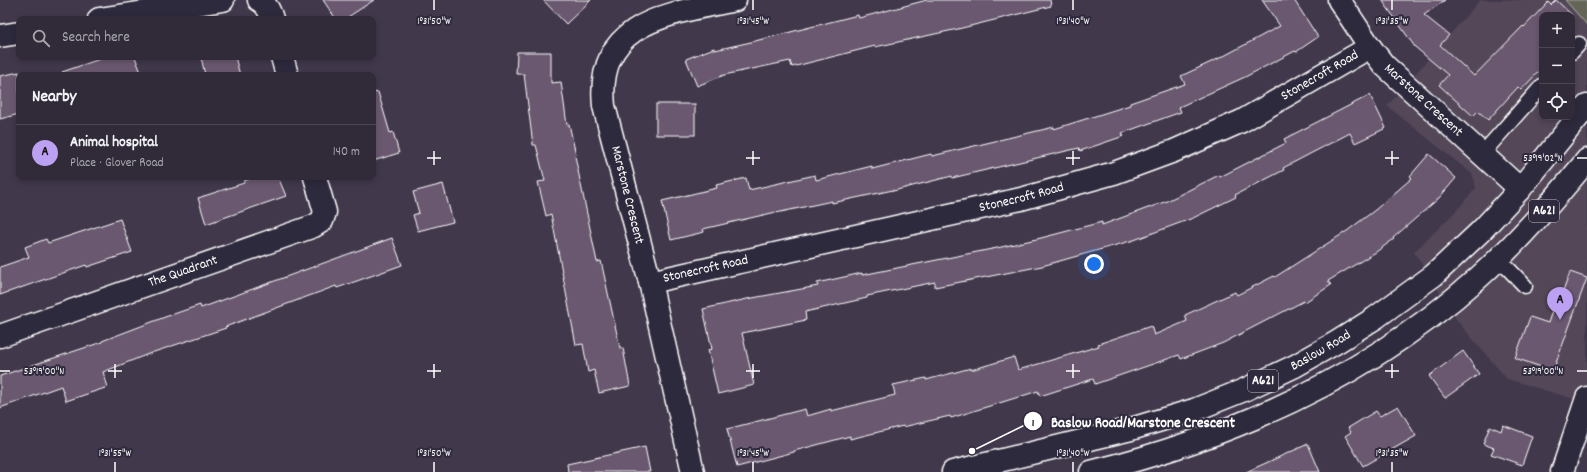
<!DOCTYPE html>
<meta charset="utf-8">
<style>
:root{--surface:#312a39;--page:#393241;--text:#f1f3f6;--muted:#a8a7ae;--line:#4c4653;--accent:#bca0f2}
body{margin:0;font-family:Dekko,sans-serif;background:var(--page);color:var(--text)}
.controls{position:absolute;right:12px;top:12px;display:grid;overflow:hidden;border-radius:8px;box-shadow:0 2px 6px #0003}
.controls button{width:36px;height:36px;display:grid;place-items:center;padding:0;border:0;border-bottom:1px solid var(--line);background:var(--surface);color:var(--text);font:20px sans-serif}
.you{position:absolute;left:1094px;top:264px;width:14px;height:14px;margin:-10px;border:3px solid #fff;border-radius:50%;background:#1a73e8;box-shadow:0 0 0 6px #1a73e833}
.badge{display:grid;place-items:center;width:26px;height:26px;border-radius:50%;background:var(--accent);color:#111;font-size:13px;font-weight:700}
.pin{position:absolute;translate:-50% -33px;filter:drop-shadow(0 1px 2px #0008)}
.pin::after{content:'';position:absolute;top:21px;width:14px;height:12px;background:inherit;clip-path:polygon(0 0,100% 0,50% 100%)}
.list{margin:0;padding:0;list-style:none}
h2{display:flex;justify-content:space-between;align-items:center;height:52px;margin:0;padding:0 16px;font-size:17px}
h2 small{font-size:13px;font-weight:400;color:var(--muted)}
.list li{display:grid;grid-template-columns:26px 1fr auto;gap:12px;align-items:center;box-sizing:border-box;height:56px;padding:0 16px;border-top:1px solid var(--line)}
.list b{display:block;font-size:15px;white-space:nowrap}
.list p{margin:0;font-size:13px;white-space:nowrap;color:var(--muted)}
.list em{font-size:13px;font-style:normal;color:var(--muted)}
.icon{flex:none;width:22px;height:22px;fill:none;stroke:currentColor;stroke-width:2;stroke-linecap:round;stroke-linejoin:round}
.map{position:relative;flex:none;width:1587px;height:472px;overflow:hidden}
.search{position:absolute;background:var(--surface);box-shadow:0 2px 6px #0003;left:16px;top:16px;width:360px;height:44px;display:flex;align-items:center;gap:10px;box-sizing:border-box;padding:0 14px;border-radius:8px;color:var(--muted);font-size:15px}
.panel{position:absolute;background:var(--surface);box-shadow:0 2px 6px #0003;left:16px;top:72px;width:360px;height:108px;border-radius:8px}
.map>svg:first-child{display:block}
.built{fill:#524659;fill-rule:evenodd}
.green{fill:#636657;stroke:#b1b2ab}
.building{fill:#6b586f;stroke:#fff}
.lines{fill:none;stroke-linecap:round;stroke-linejoin:round}
.lane-casing{stroke:#fff;stroke-width:17}
.street-casing{stroke:#fff;stroke-width:25}
.primary-casing{stroke:#fff;stroke-width:25}
.lane{stroke:#2f2a3d;stroke-width:14}
.street{stroke:#2f2a3d;stroke-width:22}
.primary{stroke:#2f2a3d;stroke-width:22}
.ticks{fill:none;stroke:#fff;stroke-width:1.5}
.labels{text-anchor:middle;dominant-baseline:central;stroke-width:4;stroke-linejoin:round;paint-order:stroke}
.shield{fill:#2f2a3d;stroke:#c1bfc5;stroke-width:1}
.shield-label{font-size:13px;font-weight:bold;fill:#fff}
.street-label{font-size:14px;fill:#fff;stroke:#2f2a3d}
.ticks-label{font-size:10px;text-anchor:middle;fill:#fff;stroke:#2f2a3d;stroke-width:4;stroke-linejoin:round;paint-order:stroke}
.leader{fill:none;stroke:#fff;stroke-width:1.5}
.callout-dot{fill:#fff;stroke:#2f2a3d;stroke-width:1.5}
.mark-label{font-size:12px;text-anchor:middle;font-weight:bold;fill:#111}
.callout-label{font-size:15px;text-anchor:middle;font-weight:bold;fill:#fff;stroke:#2f2a3d;stroke-width:4;stroke-linejoin:round;paint-order:stroke}
</style>
<div class="map">
<svg width="1587" height="472" viewBox="0 0 1587 472">
<rect width="100%" height="100%" fill="#41384c"/>
<filter id="ink" filterUnits="userSpaceOnUse"><feTurbulence type="fractalNoise" baseFrequency=".025" numOctaves="2"/><feDisplacementMap in="SourceGraphic" scale="8" xChannelSelector="R" yChannelSelector="G"/><feConvolveMatrix kernelMatrix="1 2 1 2 8 2 1 2 1" color-interpolation-filters="sRGB"/></filter>
<g filter="url(#ink)">
<path class="built" d="M1480 0H1565L1587 25V403L1507 379 1458 322 1414 252 1454 213 1476 188 1472 174 1387 106ZM1542 15H1572V117H1542Z"/>
<polygon class="green" points="1565,0 1587,0 1587,25"/>
<g class="building">
<polygon points="323,0 374,0 345,19 336,19"/>
<polygon points="543,0 591,0 566,24"/>
<polygon points="927,0 1050,0 1051,6 958,29 875,47 875,46 792,67 790,61 724,75 697,86 686,59 714,48 715,50 751,42 858,15 859,18"/>
<polygon points="1262,0 1294,0 1318,37 1296,52 1295,51 1245,77 1179,107 1181,112 1122,133 1124,136 1080,151 1079,148 952,178 952,176 893,191 893,190 832,203 832,201 776,213 776,212 703,229 704,232 671,240 662,201 717,188 716,185 746,178 749,190 815,175 816,180 872,166 872,169 931,154 932,156 1054,127 1054,129 1130,105 1130,103 1185,84 1181,76 1222,57 1280,26"/>
<polygon points="1382,0 1445,0 1424,15 1449,35 1440,45 1474,76 1523,26 1524,27 1548,2 1551,5 1556,0 1572,15 1542,15 1542,68 1521,90 1518,87 1488,120 1478,111 1473,116 1439,85 1448,75 1415,47"/>
<polygon points="517,52 551,52 551,83 561,82 567,125 569,124 576,155 575,156 597,262 601,261 620,348 623,348 630,386 599,393 594,370 588,372 583,344 576,345 551,214 546,216 538,182 545,181 536,145 533,145 524,74 516,74"/>
<polygon points="106,57 135,57 142,75 63,75 62,72"/>
<polygon points="201,57 235,57 240,75 205,75"/>
<polygon points="19,72 19,114 0,119 0,76"/>
<polygon points="378,92 390,133 393,132 399,153 373,161 373,93"/>
<polygon points="1370,95 1386,128 1355,143 1350,133 1283,168 1284,170 1235,195 1236,197 1193,218 1134,240 1042,266 935,287 935,282 867,296 867,298 805,312 806,320 742,333 754,385 718,394 708,350 712,349 703,309 747,299 818,286 817,283 862,273 862,275 997,248 1041,238 1102,222 1102,225 1167,201 1219,175 1220,177 1286,143 1284,139"/>
<rect x="656" y="104" width="39" height="31"/>
<polygon points="1429,154 1456,178 1439,198 1393,238 1394,239 1376,252 1328,281 1331,285 1305,302 1304,301 1223,343 1181,359 1179,355 1095,384 1093,379 1040,396 1038,391 951,418 950,416 903,427 903,426 850,439 850,436 794,451 794,452 737,467 727,429 805,409 807,416 831,409 831,411 895,395 893,385 926,378 926,380 971,368 971,370 1014,357 1018,370 1099,346 1098,344 1151,326 1154,335 1187,321 1185,315 1235,292 1237,295 1274,276 1275,277 1347,231 1375,210 1412,178 1410,176"/>
<polygon points="254,177 278,177 286,196 206,224 198,198 244,183 244,181"/>
<polygon points="443,184 453,222 418,231 413,215 419,213 413,192"/>
<polygon points="120,219 132,252 87,267 86,265 0,295 0,267 29,257 25,247 46,239 48,243"/>
<polygon points="392,238 402,265 337,288 336,286 225,327 226,328 151,353 103,372 108,387 66,401 61,386 0,408 0,376 102,342 102,341 165,317 200,305 201,308"/>
<polygon points="1570,272 1587,278 1553,371 1515,358 1530,317 1548,323 1555,302 1559,303"/>
<polygon points="1463,351 1479,374 1445,398 1429,376"/>
<polygon points="1398,406 1416,436 1363,466 1345,436 1351,432 1348,428 1376,411 1380,416"/>
<polygon points="1503,425 1532,436 1522,465 1491,454 1494,448 1483,444 1490,426 1501,431"/>
<polygon points="1308,444 1320,472 1246,472"/>
<polygon points="645,447 650,472 568,472 567,464"/>
</g>
<g class="lines">
<defs>
<g id="lane">
<polyline points="1572,52 1579,44"/>
<polyline points="1482,154 1542,86"/>
<polyline points="1498,258 1525,286"/>
</g>
<g id="street">
<path d="M259 0C266 4 270 11 272 19"/>
<path id="s1" d="M1339 0 1370 47 1384 65 1520 189"/>
<polyline points="99,19 223,0"/>
<polyline points="0,36 19,33"/>
<polyline points="282,57 287,75"/>
<path id="s2" d="M650 282 1021 199 1114 173 1174 151 1242 121 1370 47"/>
<path id="s3" d="M0 336 314 226 322 221 325 212 315 177"/>
<path d="M693 472 650 282 604 106C595 19 672 14 735 0"/>
<polyline points="1562,472 1587,398"/>
</g>
<g id="primary">
<path id="s4" d="M953 472 1131 429 1194 410 1244 390 1295 366 1337 342 1375 318 1434 275 1481 231 1520 189 1587 106"/>
<path d="M1091 472C1232 437 1369 376 1478 278 1518 242 1553 201 1587 160"/>
</g>
</defs>
<use href="#lane" class="lane-casing"/>
<use href="#street" class="street-casing"/>
<use href="#primary" class="primary-casing"/>
<use href="#lane" class="lane"/>
<use href="#street" class="street"/>
<use href="#primary" class="primary"/>
</g>
</g>
<path class="ticks" d="M434 0V10M753 0V10M1073 0V10M1392 0V10M434 151V165M753 151V165M1073 151V165M1392 151V165M427 158H441M746 158H760M1066 158H1080M1385 158H1399M1577 158H1587M115 364V378M434 364V378M753 364V378M1073 364V378M1392 364V378M0 371H10M108 371H122M427 371H441M746 371H760M1066 371H1080M1385 371H1399M1577 371H1587M115 462V472M434 462V472M753 462V472M1073 462V472M1392 462V472"/>
<g class="labels">
<g class="shield">
<rect x="1529" y="200" width="30" height="22" rx="3"/>
<rect x="1248" y="370" width="30" height="22" rx="3"/>
</g>
<g class="shield-label">
<text x="1544" y="211">A621</text>
<text x="1263" y="381">A621</text>
</g>
<g class="street-label">
<text stroke="none"><textPath href="#s2" startOffset="705">Stonecroft Road</textPath></text>
<text stroke="none"><textPath href="#s1" startOffset="132">Marstone Crescent</textPath></text>
<text transform="translate(627 195) rotate(76)">Marstone Crescent</text>
<text stroke="none"><textPath href="#s2" startOffset="381">Stonecroft Road</textPath></text>
<text stroke="none"><textPath href="#s2" startOffset="57">Stonecroft Road</textPath></text>
<text stroke="none"><textPath href="#s3" startOffset="194">The Quadrant</textPath></text>
<text stroke="none"><textPath href="#s4" startOffset="389">Baslow Road</textPath></text>
</g>
</g>
<g class="ticks-label">
<text x="434" y="24">1°31'50"W</text>
<text x="753" y="24">1°31'45"W</text>
<text x="1073" y="24">1°31'40"W</text>
<text x="1392" y="24">1°31'35"W</text>
<text x="1543" y="161">53°19'02"N</text>
<text x="44" y="374">53°19'00"N</text>
<text x="1543" y="374">53°19'00"N</text>
<text x="115" y="456">1°31'55"W</text>
<text x="434" y="456">1°31'50"W</text>
<text x="753" y="456">1°31'45"W</text>
<text x="1073" y="456">1°31'40"W</text>
<text x="1392" y="456">1°31'35"W</text>
</g>
<path class="leader" d="M972 451L1033 421"/>
<g class="callout-dot">
<circle cx="972" cy="451" r="4"/>
<circle cx="1033" cy="421" r="10"/>
</g>
<g class="mark-label">
<text x="1033" y="426">1</text>
</g>
<g class="callout-label">
<text x="1143" y="427">Baslow Road/Marstone Crescent</text>
</g>
</svg>
<div class="controls">
<button>+</button>
<button>−</button>
<button><svg class="icon" aria-label="locate" viewBox="0 0 24 24"><circle cx="12" cy="12" r="6"/><path d="M12 2v4M12 18v4M2 12h4M18 12h4"/></svg></button>
</div>
<div class="you"></div>
<div class="pin badge" style="left:1560px;top:320px">A</div>
<div class="search"><svg class="icon" aria-label="search" viewBox="0 0 24 24"><circle cx="10" cy="10" r="6"/><path d="M15 15l6 6"/></svg>Search here</div>
<section class="panel">
<h2>Nearby<small></small></h2>
<ul class="list">
<li><span class="badge">A</span><div><b>Animal hospital</b><p>Place · Glover Road</p></div><em>140 m</em></li>
</ul>
</section>
</div>
